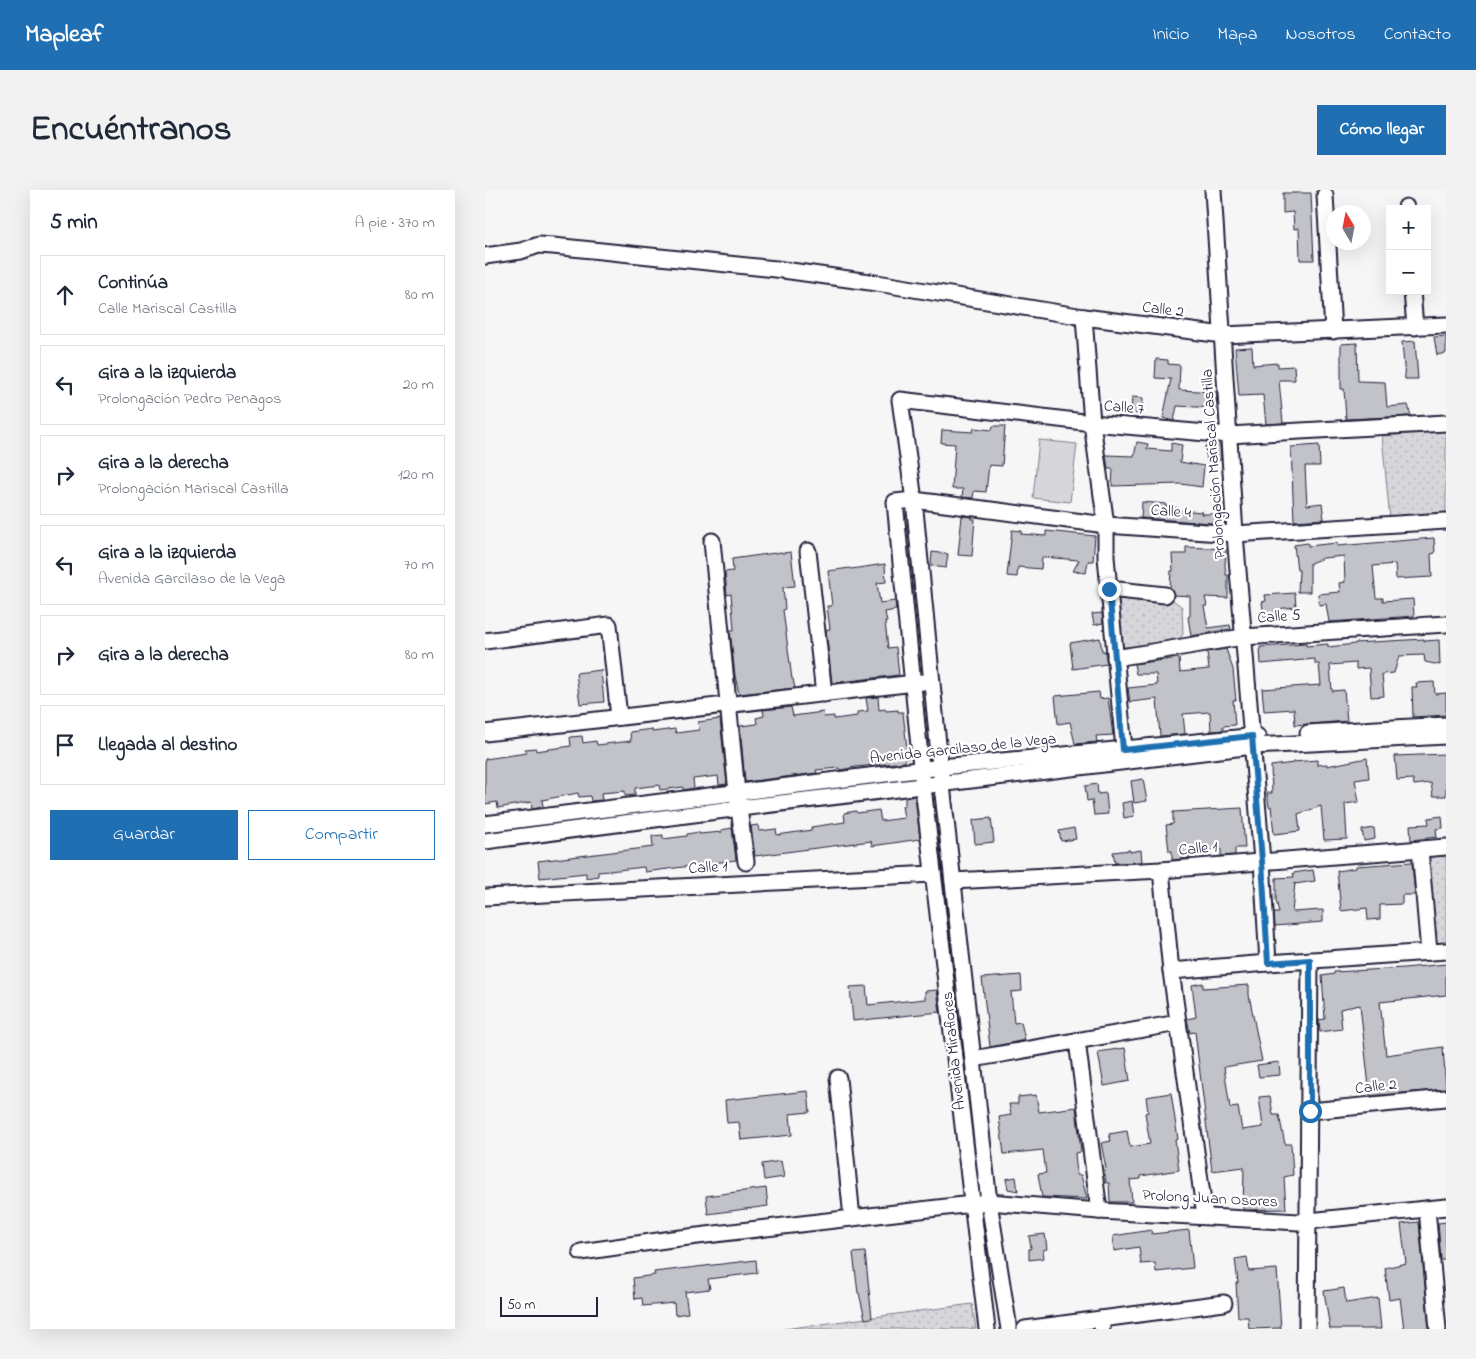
<!DOCTYPE html>
<html lang="es">
<meta charset="utf-8">
<style>
:root{--surface:#fff;--page:#f2f2f3;--text:#1f2937;--muted:#747a83;--line:#e0e1e3;--accent:#1f6fb2}
body{margin:0;font-family:"Indie Flower",sans-serif;background:var(--page);color:var(--text)}
.controls{position:absolute;right:15px;top:15px;display:grid;overflow:hidden;border-radius:0px;box-shadow:0 5px 20px #0002}
.controls button{width:45px;height:45px;display:grid;place-items:center;padding:0;border:0;border-bottom:1px solid var(--line);background:var(--surface);color:var(--text);font:25px sans-serif}
.compass{position:absolute;left:841px;top:15px;width:45px;height:45px;border-radius:50%;background:var(--surface);box-shadow:0 5px 20px #0002;rotate:350deg}
.scale{position:absolute;left:15px;bottom:12px;width:98px;box-sizing:border-box;padding-left:5px;border:2px solid #22223b;border-top:0;font-size:14px;line-height:18px;white-space:nowrap;color:#22223b;-webkit-text-stroke:4px #fff;paint-order:stroke}
.stop{position:absolute;width:15px;height:15px;margin:-11px;border:4px solid #1f6fb2;border-radius:50%;background:#fff}
.stop.end{background:#1f6fb2;border-color:#fff;box-shadow:0 1px 5px #0008}
.list{margin:0;padding:0;list-style:none}
h2{display:flex;justify-content:space-between;align-items:center;height:65px;margin:0;padding:0 20px;font-size:21px}
h2 small{font-size:16px;font-weight:400;color:var(--muted)}
.list li{display:grid;grid-template-columns:32px 1fr auto;gap:15px;align-items:center;box-sizing:border-box;height:80px;margin:0 10px 10px;padding:0 10px;border:1px solid var(--line);border-radius:0px}
.list b{display:block;font-size:19px;white-space:nowrap}
.list p{margin:0;font-size:16px;white-space:nowrap;color:var(--muted)}
.list em{font-size:16px;font-style:normal;color:var(--muted)}
.actions{display:flex;gap:10px;padding:15px 20px}
.actions a{flex:1;padding:11px 0;border:1px solid var(--accent);border-radius:0px;text-align:center;font-size:18px;color:var(--accent)}
.actions .main{background:var(--accent);color:#fff}
.icon{flex:none;width:28px;height:28px;fill:none;stroke:currentColor;stroke-width:2;stroke-linecap:round;stroke-linejoin:round}
.map{position:relative;flex:none;width:961px;height:1139px;overflow:hidden;border-radius:0px}
header{display:flex;align-items:center;gap:30px;box-sizing:border-box;height:70px;padding:0 25px;background:var(--accent);color:#fff}
header strong{font-size:24px}
nav{display:flex;gap:28px;margin-inline-start:auto;font-size:18px}
.intro{display:flex;align-items:center;justify-content:space-between;box-sizing:border-box;height:120px;padding:0 30px}
h1{margin:0;font-size:35px}
.button{padding:12px 22px;border-radius:0px;background:var(--accent);color:#fff;font-size:18px;font-weight:700}
main{display:flex;gap:30px;padding:0 30px}
aside{flex:1;background:var(--surface);border-radius:0px;box-shadow:0 5px 20px #0002}
.map>svg:first-child{display:block}
.green{fill:url(#green-dots);stroke:#7c7c8b}
.pitch{fill:#d7d7db;stroke:#7c7c8b}
.building{fill:#c2c2c9;stroke:#22223b}
.lines{fill:none;stroke-linecap:round;stroke-linejoin:round}
.minor-casing{stroke:#22223b;stroke-width:19}
.minor{stroke:#fff;stroke-width:15}
.route{stroke:#1f6fb2;stroke-width:6}
.labels{text-anchor:middle;dominant-baseline:central;stroke-width:4.5;stroke-linejoin:round;paint-order:stroke}
.street-label{font-size:16px;fill:#22223b;stroke:#fff}
</style>
<header>
<strong>Mapleaf</strong>
<nav><a>Inicio</a><a>Mapa</a><a>Nosotros</a><a>Contacto</a></nav>
</header>
<div class="intro"><h1>Encuéntranos</h1><a class="button">Cómo llegar</a></div>
<main>
<aside>
<h2>5 min<small>A pie · 370 m</small></h2>
<ul class="list">
<li><svg class="icon" aria-label="ahead" viewBox="0 0 24 24"><path d="M12 20V5M6 11l6-6 6 6"/></svg><div><b>Continúa</b><p>Calle Mariscal Castilla</p></div><em>80 m</em></li>
<li><svg class="icon" aria-label="left" viewBox="0 0 24 24"><path d="M17 20v-9H6M10 6l-5 5 5 5"/></svg><div><b>Gira a la izquierda</b><p>Prolongación Pedro Penagos</p></div><em>20 m</em></li>
<li><svg class="icon" aria-label="right" viewBox="0 0 24 24"><path d="M7 20v-9h11M14 6l5 5-5 5"/></svg><div><b>Gira a la derecha</b><p>Prolongación Mariscal Castilla</p></div><em>120 m</em></li>
<li><svg class="icon" aria-label="left" viewBox="0 0 24 24"><path d="M17 20v-9H6M10 6l-5 5 5 5"/></svg><div><b>Gira a la izquierda</b><p>Avenida Garcilaso de la Vega</p></div><em>70 m</em></li>
<li><svg class="icon" aria-label="right" viewBox="0 0 24 24"><path d="M7 20v-9h11M14 6l5 5-5 5"/></svg><div><b>Gira a la derecha</b></div><em>80 m</em></li>
<li><svg class="icon" aria-label="arrive" viewBox="0 0 24 24"><path d="M6 21V4h12l-3 4 3 4H6"/></svg><div><b>Llegada al destino</b></div></li>
</ul>
<div class="actions"><a class="main">Guardar</a><a>Compartir</a></div>
</aside>
<div class="map">
<svg width="961" height="1139" viewBox="0 0 961 1139">
<defs>
<pattern id="green-dots" width="8" height="8" patternUnits="userSpaceOnUse" patternTransform="scale(1.25)"><rect width="8" height="8" fill="#d7d7db"/><path d="M2 2h.1M6 6h.1" fill="none" stroke="#b8b8bd" stroke-width="1.8" stroke-linecap="round"/></pattern>
</defs>
<rect width="100%" height="100%" fill="#f6f6f7"/>
<filter id="ink" filterUnits="userSpaceOnUse"><feTurbulence type="fractalNoise" baseFrequency=".02" numOctaves="2"/><feDisplacementMap in="SourceGraphic" scale="10" xChannelSelector="R" yChannelSelector="G"/><feConvolveMatrix kernelMatrix="1 2 1 2 8 2 1 2 1" color-interpolation-filters="sRGB"/></filter>
<g filter="url(#ink)">
<g class="green">
<polygon points="961,241 961,327 905,330 897,246"/>
<polygon points="634,402 688,410 697,417 698,444 692,453 637,457 629,406"/>
<polygon points="961,663 961,752 950,753 941,664"/>
<polygon points="487,1114 491,1139 299,1139"/>
</g>
<polygon class="pitch" points="554,250 592,254 585,312 548,308"/>
<g class="building">
<polygon points="798,3 826,3 829,70 815,70 814,38 809,39 808,22 798,23"/>
<polygon points="961,146 961,163 952,165 949,147"/>
<polygon points="930,151 933,189 920,189 917,152"/>
<polygon points="872,153 873,191 900,192 902,217 923,215 926,226 861,229 859,199 856,199 856,154"/>
<polygon points="767,157 768,175 793,173 793,177 809,176 810,190 794,190 798,233 781,234 778,205 754,206 750,158"/>
<polygon points="671,169 683,170 683,174 695,175 694,200 732,202 731,218 692,216 689,231 678,228 686,189 670,188"/>
<polygon points="647,207 658,208 657,224 646,223"/>
<polygon points="508,236 520,236 517,276 504,275 501,302 489,301 488,308 477,307 478,299 467,299 470,254 456,253 457,240 488,242 489,238 507,240"/>
<polygon points="652,252 663,254 662,259 686,261 686,253 697,255 695,272 719,276 717,297 696,294 627,296 628,279 623,279 621,265 649,266"/>
<polygon points="735,255 736,270 722,271 720,256"/>
<polygon points="834,255 835,276 820,276 821,297 822,315 837,313 839,329 809,331 806,257"/>
<polygon points="657,312 681,314 680,316 693,318 693,320 717,322 716,324 739,324 740,334 656,328"/>
<polygon points="477,326 487,327 487,329 490,329 487,366 473,365"/>
<polygon points="527,340 537,341 536,344 561,346 561,341 610,346 608,371 603,371 601,383 588,381 594,370 557,367 556,379 533,377 532,387 522,386"/>
<polygon points="949,348 950,363 946,364 947,387 911,389 910,374 888,376 891,408 898,408 898,411 928,409 929,426 844,432 841,414 834,415 833,404 855,402 854,393 860,392 859,366 838,368 825,373 825,402 813,402 814,380 812,380 809,355 823,353 823,356 852,353 852,356"/>
<polygon points="701,357 741,359 740,375 741,385 743,385 743,408 720,407 722,416 719,416 723,438 745,435 746,439 706,446 703,427 705,426 705,406 689,405 685,397 686,381 688,381 687,364 701,364"/>
<polygon points="297,362 297,363 306,362 310,396 298,397 300,419 298,420 307,489 308,489 310,498 254,504 250,486 245,440 249,440 246,404 242,405 240,382 248,381 247,369"/>
<polygon points="447,362 463,364 461,378 446,376"/>
<polygon points="400,374 401,392 392,393 395,413 410,411 411,420 400,422 402,432 400,432 403,458 411,457 414,485 347,493 341,440 345,439 342,416 347,416 343,381 365,378 366,379"/>
<polygon points="810,403 811,417 790,419 791,426 779,427 777,412 781,411 780,405"/>
<polygon points="617,423 618,433 609,435 607,424"/>
<polygon points="615,448 617,461 620,461 622,474 588,479 585,453"/>
<polygon points="939,449 939,451 954,450 955,475 940,472 939,465 914,466 909,483 897,484 899,506 886,507 884,478 871,479 871,473 845,475 847,501 859,500 862,531 810,535 809,519 779,521 777,499 836,495 834,474 830,474 830,469 776,474 775,457 821,454 821,456 843,454 843,457 870,454 870,453"/>
<polygon points="741,459 748,479 751,510 748,510 750,535 738,536 738,540 726,541 725,522 698,524 700,544 675,546 672,509 645,512 643,498 672,495 671,484 651,484 649,474 694,468 695,482 724,479 722,462"/>
<polygon points="116,480 119,512 95,514 91,483"/>
<polygon points="949,492 950,504 961,503 961,525 928,527 927,497 932,497 931,493"/>
<polygon points="614,502 615,509 623,508 628,545 611,546 612,552 590,554 585,532 573,534 570,506"/>
<polygon points="393,507 394,520 400,519 401,521 413,520 413,522 418,522 423,568 420,569 420,572 371,577 355,580 354,578 331,580 332,583 260,592 255,536 272,534 271,528 279,526 278,520 306,517 308,526 338,522 339,527 349,526 349,529 372,526 372,522 383,521 381,508"/>
<polygon points="235,529 242,594 234,595 233,586 208,589 209,598 198,600 198,597 175,600 174,595 150,598 150,605 140,606 140,601 116,603 117,610 106,611 105,606 94,607 93,603 57,610 58,617 47,619 46,612 13,618 12,612 0,614 0,569 42,563 40,559 51,558 51,561 86,556 85,547 97,546 98,553 111,551 112,555 146,551 145,542 167,539 167,542 190,539 191,543 214,540 213,532"/>
<polygon points="961,564 961,606 948,606 946,593 929,595 928,589 912,590 910,566"/>
<polygon points="882,568 884,588 870,590 874,612 860,614 862,649 839,650 836,616 813,624 815,641 789,644 786,616 784,617 782,603 787,603 786,576 808,573 808,572 832,570 832,575 842,574 842,576"/>
<polygon points="658,589 662,611 649,613 646,591"/>
<polygon points="612,594 613,604 621,603 623,624 609,625 607,610 602,611 600,596"/>
<polygon points="430,606 435,649 387,656 386,651 270,666 266,636 273,635 274,641 291,639 292,645 327,640 326,637 360,632 359,623 371,621 372,623 394,620 396,631 419,628 417,616 420,615 420,608"/>
<polygon points="647,611 649,626 639,628 637,613"/>
<polygon points="757,618 760,658 750,658 750,665 736,666 736,659 704,662 704,668 687,670 687,661 684,661 681,635 688,634 688,622"/>
<polygon points="957,626 958,638 951,639 952,647 926,650 925,635 944,634 943,628"/>
<polygon points="506,628 509,652 490,654 488,630"/>
<polygon points="247,638 251,670 160,682 159,677 124,681 113,682 113,686 101,688 101,683 55,688 53,671 168,657 167,646 178,645 178,649 202,646 202,644 214,642 214,644 237,642 236,640"/>
<polygon points="589,638 591,649 576,651 574,641"/>
<polygon points="889,638 890,649 879,651 877,640"/>
<polygon points="645,660 645,662 656,660 657,672 630,673 628,662"/>
<polygon points="927,672 930,705 917,705 917,714 895,715 895,729 883,730 882,718 856,721 852,681 871,678 871,676"/>
<polygon points="828,680 830,691 810,694 810,693 807,722 838,720 838,732 790,736 789,723 794,723 791,710 791,688 809,687 808,683"/>
<polygon points="961,774 961,805 895,812 901,865 958,857 961,899 885,906 875,815 855,819 857,839 835,842 834,830 840,829 837,786 849,784 849,782 919,778"/>
<polygon points="536,785 537,801 526,802 529,833 536,832 540,850 505,857 497,788"/>
<polygon points="718,793 718,798 764,795 764,805 777,871 739,877 745,918 753,917 757,940 778,937 774,907 785,906 788,925 794,925 800,954 806,954 808,985 799,987 801,1019 758,1020 759,977 727,981 710,842 705,843 702,829 711,827 707,795"/>
<polygon points="381,796 383,815 440,809 440,801 452,800 455,822 368,831 365,797"/>
<polygon points="640,858 645,891 619,896 613,862"/>
<polygon points="794,872 795,885 774,887 772,875"/>
<polygon points="323,901 325,922 305,924 307,945 256,950 254,932 242,933 240,910"/>
<polygon points="686,903 693,949 690,950 694,980 656,986 656,989 645,990 647,1012 625,1012 624,993 621,993 619,979 621,978 616,953 626,951 624,944 642,941 645,957 665,954 660,923 663,922 661,907"/>
<polygon points="551,905 554,922 591,917 596,962 590,963 592,985 596,985 602,1009 557,1007 553,984 561,983 558,960 519,964 514,927 526,925 524,914 533,914 533,907"/>
<polygon points="296,971 299,987 279,990 277,974"/>
<polygon points="531,987 533,1001 523,999 521,989"/>
<polygon points="281,998 283,1016 223,1024 221,1006"/>
<polygon points="934,1032 944,1139 919,1139 915,1108 904,1110 900,1078 921,1073 916,1034"/>
<polygon points="961,1032 961,1070 956,1070 953,1033"/>
<polygon points="666,1040 667,1044 704,1040 708,1078 671,1082 670,1073 656,1074 654,1057 629,1061 628,1046"/>
<polygon points="560,1044 562,1059 558,1060 559,1068 544,1070 544,1059 546,1058 544,1046"/>
<polygon points="380,1062 387,1128 380,1129 374,1103 373,1103 368,1063"/>
<polygon points="762,1067 764,1081 792,1079 796,1138 764,1139 763,1127 753,1127 751,1093 753,1093 750,1069"/>
<polygon points="271,1070 272,1083 223,1089 225,1099 200,1102 203,1123 190,1125 189,1113 158,1116 157,1108 150,1109 148,1088 170,1085 169,1082"/>
<polygon points="859,1098 861,1113 893,1108 896,1139 845,1139 839,1101"/>
</g>
<g class="lines">
<defs>
<g id="minor">
<polyline points="728,0 750,344 777,671 783,773"/>
<polyline points="840,5 848,141"/>
<polyline points="921,17 921,19"/>
<polyline points="0,66 36,61 54,55 68,56 291,79 392,93 599,127"/>
<polyline points="927,101 930,137"/>
<polyline points="227,351 252,603 261,672"/>
<polyline points="323,361 339,504"/>
<polyline points="624,399 680,405"/>
<polyline points="0,451 124,435 134,527"/>
<polyline points="630,468 758,447 961,434"/>
<polyline points="0,543 438,492"/>
<polyline points="823,543 961,535"/>
<polyline points="640,570 621,367 621,335 607,233 599,127 738,145 961,135"/>
<polyline points="0,634 456,577 772,546"/>
<polyline points="0,651 255,618 768,556 961,546"/>
<polyline points="935,659 944,762"/>
<polyline points="676,680 686,781 720,1026"/>
<polyline points="468,691 676,680 961,657"/>
<polyline points="0,707 448,684"/>
<polyline points="686,781 783,773 961,761"/>
<polyline points="592,851 614,1021"/>
<polyline points="488,869 693,833"/>
<polyline points="353,888 367,1028"/>
<polyline points="825,921 961,908"/>
<polyline points="942,1019 953,1139"/>
<polyline points="96,1062 187,1049 504,1012 614,1021 814,1032 961,1017"/>
<polyline points="616,1129 739,1113"/>
<polyline points="502,1139 438,597 410,312 429,310 621,335 750,344 961,331"/>
<polyline points="524,1139 504,1012 457,595 429,310 415,210 607,233 744,245 961,233"/>
<polyline points="540,1139 616,1129 617,1138"/>
<polyline points="822,1139 825,770"/>
</g>
</defs>
<use href="#minor" class="minor-casing"/>
<use href="#minor" class="minor"/>
</g>
</g>
<g class="lines" filter="url(#ink)">
<polyline class="route" points="624,399 638,560 767,546 777,671 783,773 825,770 825,921"/>
</g>
<g class="labels">
<g class="street-label">
<text transform="translate(678 120) rotate(7)">Calle 2</text>
<text transform="translate(639 218) rotate(5)">Calle 7</text>
<text transform="translate(729 274) rotate(-94)">Prolongación Mariscal Castilla</text>
<text transform="translate(686 322) rotate(4)">Calle 4</text>
<text transform="translate(794 427) rotate(-4)">Calle 5</text>
<text transform="translate(478 559) rotate(-6)">Avenida Garcilaso de la Vega</text>
<text transform="translate(713 659) rotate(-5)">Calle 1</text>
<text transform="translate(223 678) rotate(-3)">Calle 1</text>
<text transform="translate(469 861) rotate(-96)">Avenida Miraflores</text>
<text transform="translate(891 897) rotate(-6)">Calle 2</text>
<text transform="translate(725 1009) rotate(3)">Prolong Juan Osores</text>
</g>
</g>
</svg>
<div class="controls">
<button>+</button>
<button>−</button>
</div>
<svg class="compass" viewBox="-18 -18 36 36"><path d="M0-13l5 13h-10z" fill="#e53935"/><path d="M0 13l5-13h-10z" fill="#747a83"/></svg>
<div class="scale">50 m</div>
<div class="stop" style="left:825px;top:921px"></div>
<div class="stop end" style="left:624px;top:399px"></div>
</div>
</main>
